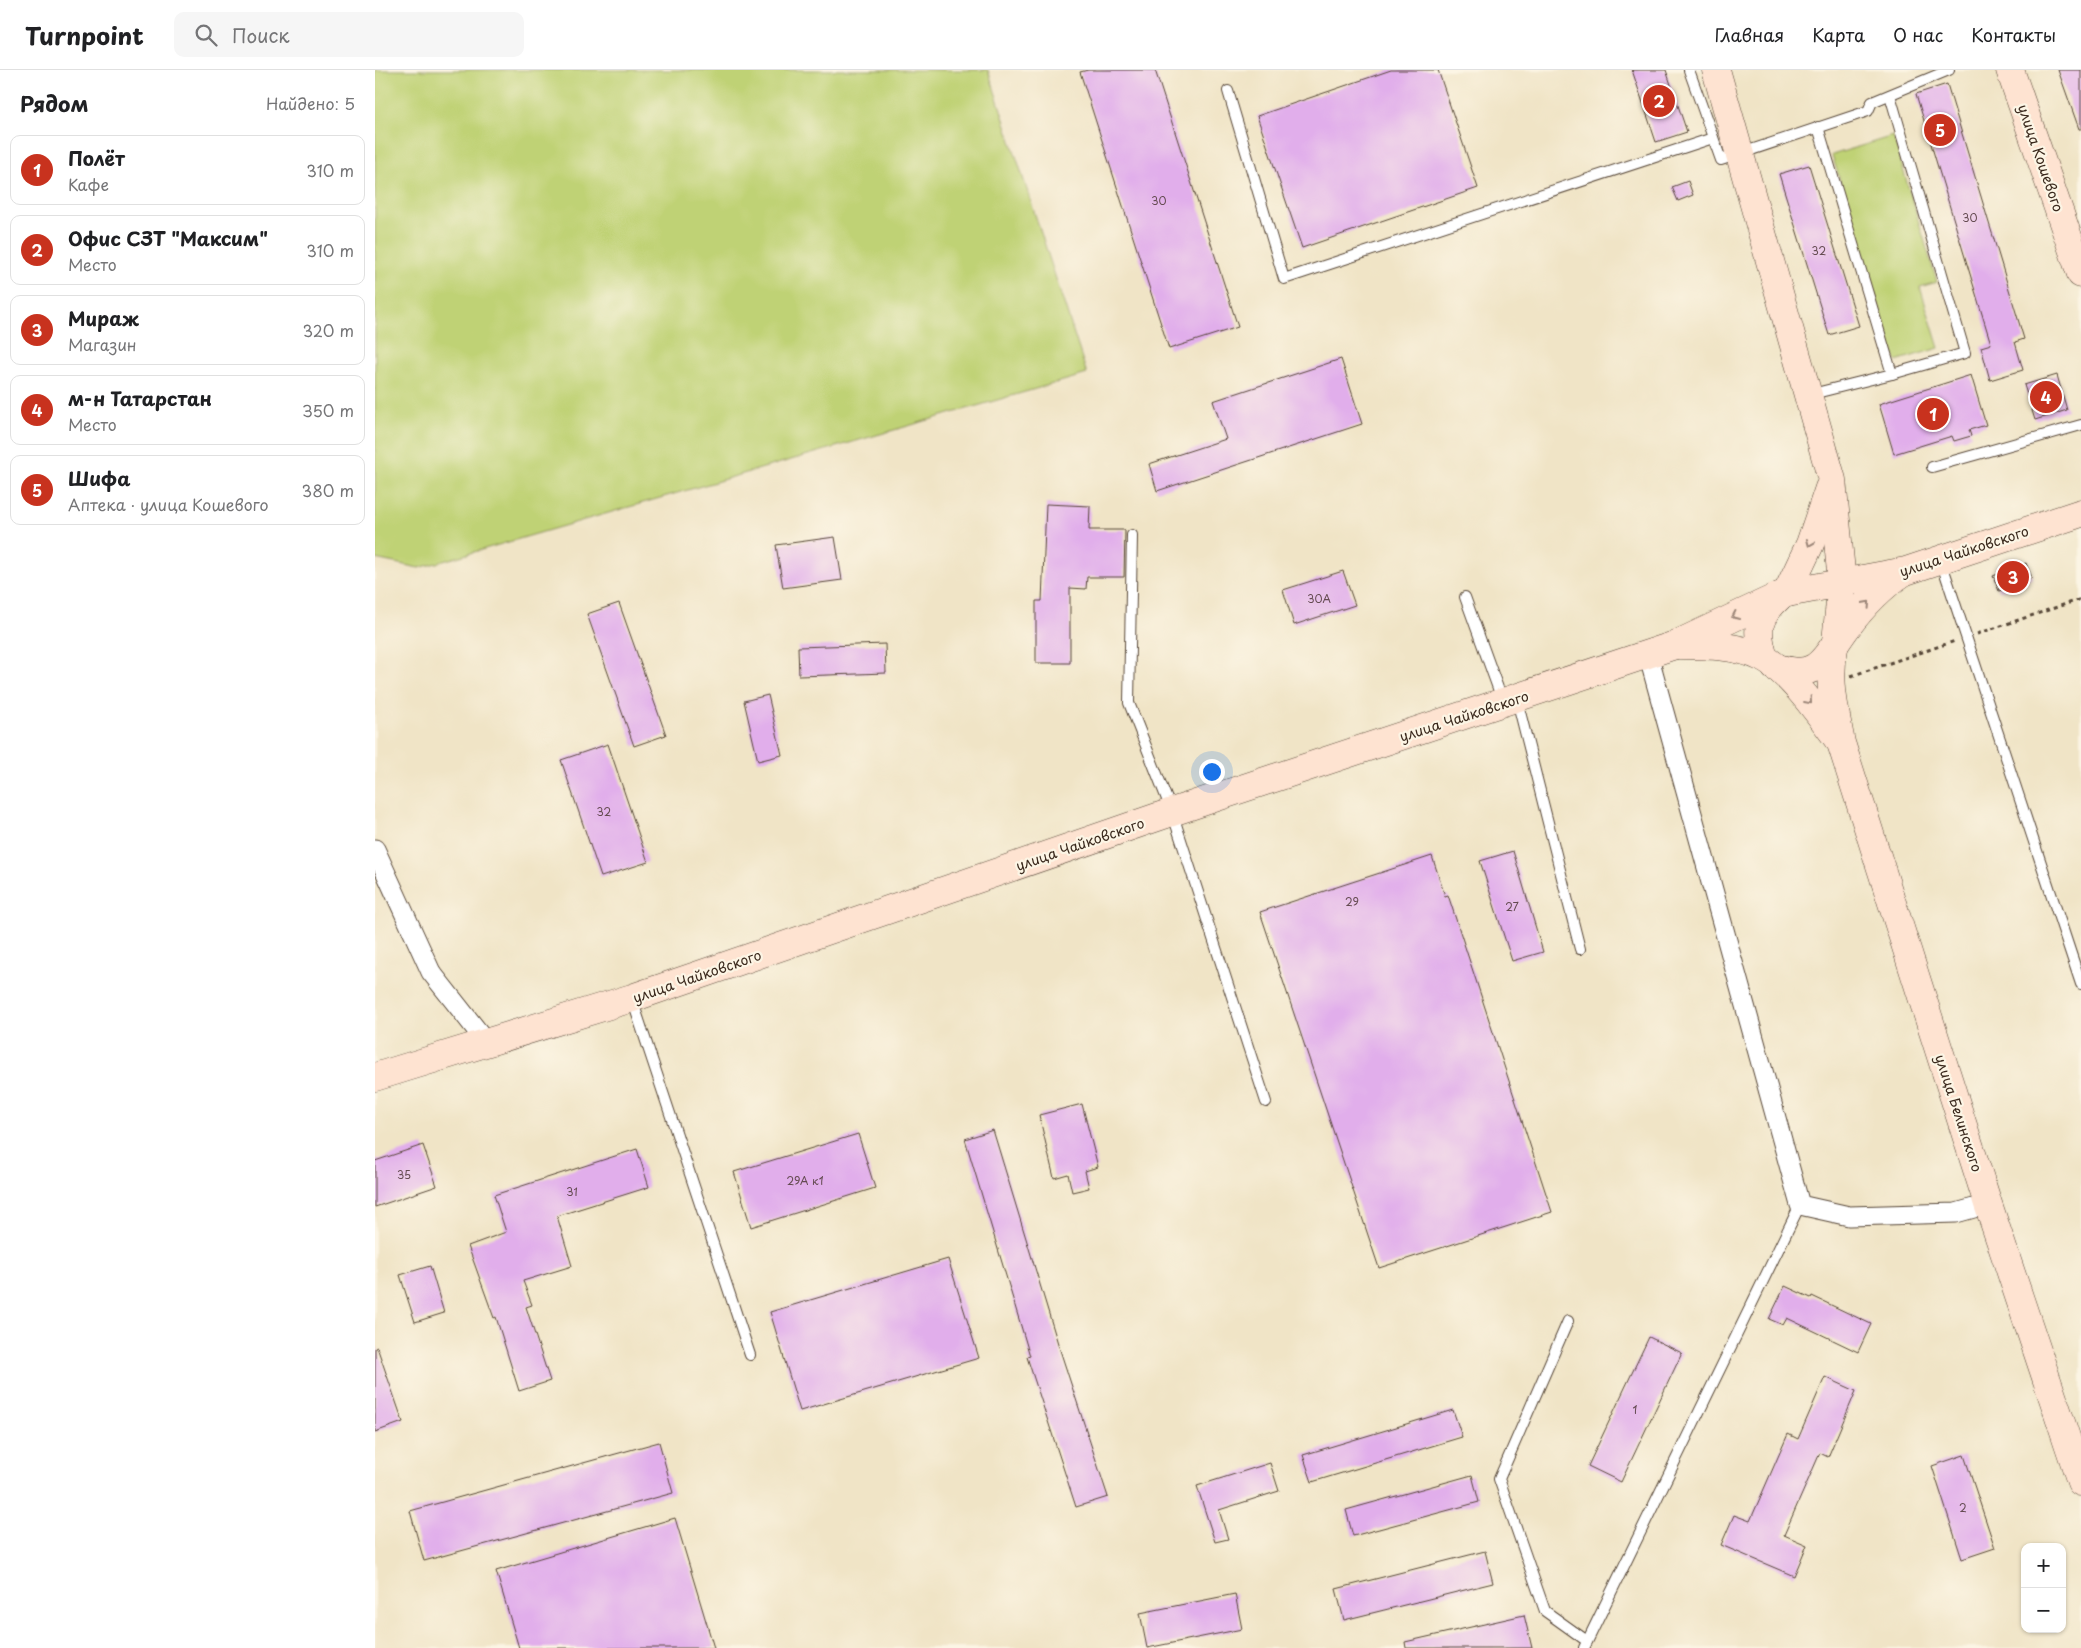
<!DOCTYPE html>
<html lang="ru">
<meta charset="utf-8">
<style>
:root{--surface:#fff;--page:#f6f6f6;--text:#202124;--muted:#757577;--line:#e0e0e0;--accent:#c8321e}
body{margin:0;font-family:"Playpen Sans",sans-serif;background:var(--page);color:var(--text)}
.controls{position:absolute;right:15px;bottom:15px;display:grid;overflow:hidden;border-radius:10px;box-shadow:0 1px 4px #0004}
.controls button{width:45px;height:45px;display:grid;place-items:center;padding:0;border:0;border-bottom:1px solid var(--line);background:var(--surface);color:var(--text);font:25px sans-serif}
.you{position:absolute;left:836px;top:701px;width:18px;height:18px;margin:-12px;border:4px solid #fff;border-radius:50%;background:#1a73e8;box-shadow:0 0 0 8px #1a73e833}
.badge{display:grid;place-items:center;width:32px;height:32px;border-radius:50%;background:var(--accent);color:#fff;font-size:16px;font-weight:700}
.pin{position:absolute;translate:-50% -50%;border:2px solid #fff;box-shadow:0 1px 5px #0006}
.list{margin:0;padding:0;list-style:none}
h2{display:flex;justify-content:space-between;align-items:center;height:65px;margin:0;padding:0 20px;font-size:21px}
h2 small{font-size:16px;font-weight:400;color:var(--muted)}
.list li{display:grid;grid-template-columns:32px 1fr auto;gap:15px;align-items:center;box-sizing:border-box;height:70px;margin:0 10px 10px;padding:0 10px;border:1px solid var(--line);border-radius:10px}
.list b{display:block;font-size:19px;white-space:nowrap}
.list p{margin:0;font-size:16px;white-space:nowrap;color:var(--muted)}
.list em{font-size:16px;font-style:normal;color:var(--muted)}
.icon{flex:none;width:28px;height:28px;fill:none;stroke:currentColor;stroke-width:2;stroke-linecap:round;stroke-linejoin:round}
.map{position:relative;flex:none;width:1706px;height:1578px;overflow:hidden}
header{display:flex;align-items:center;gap:30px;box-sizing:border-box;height:70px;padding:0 25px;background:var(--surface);border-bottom:1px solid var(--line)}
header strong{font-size:24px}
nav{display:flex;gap:28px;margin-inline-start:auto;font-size:18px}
.search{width:350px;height:45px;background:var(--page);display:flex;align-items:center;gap:12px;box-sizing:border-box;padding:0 18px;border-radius:10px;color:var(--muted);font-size:19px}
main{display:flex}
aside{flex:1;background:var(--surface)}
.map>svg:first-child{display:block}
.green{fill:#bfd275;stroke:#7d7e4a}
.building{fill:#e1aeeb}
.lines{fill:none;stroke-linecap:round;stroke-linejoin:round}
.lane-casing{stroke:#564637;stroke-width:12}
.street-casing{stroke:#564637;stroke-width:21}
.secondary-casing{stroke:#564637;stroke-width:29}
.path{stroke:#564637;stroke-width:3;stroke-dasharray:4 4;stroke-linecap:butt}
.lane{stroke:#fff;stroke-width:10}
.street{stroke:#fff;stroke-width:19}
.secondary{stroke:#fee3d1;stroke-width:28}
.oneway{stroke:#9c8678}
.labels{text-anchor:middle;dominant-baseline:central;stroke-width:4.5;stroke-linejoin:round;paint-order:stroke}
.number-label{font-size:11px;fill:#644b51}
.street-label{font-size:14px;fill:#3b2a1e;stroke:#fcf5e5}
</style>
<header>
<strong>Turnpoint</strong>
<div class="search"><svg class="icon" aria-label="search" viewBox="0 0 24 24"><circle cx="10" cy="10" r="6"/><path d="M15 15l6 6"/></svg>Поиск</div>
<nav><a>Главная</a><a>Карта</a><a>О нас</a><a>Контакты</a></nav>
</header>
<main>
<aside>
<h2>Рядом<small>Найдено: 5</small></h2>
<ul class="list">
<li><span class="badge">1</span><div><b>Полёт</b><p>Кафе</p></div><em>310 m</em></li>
<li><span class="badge">2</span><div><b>Офис СЗТ &quot;Максим&quot;</b><p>Место</p></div><em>310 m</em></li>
<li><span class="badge">3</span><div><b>Мираж</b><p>Магазин</p></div><em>320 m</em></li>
<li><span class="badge">4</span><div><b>м-н Татарстан</b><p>Место</p></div><em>350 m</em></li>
<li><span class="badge">5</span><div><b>Шифа</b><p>Аптека · улица Кошевого</p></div><em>380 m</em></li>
</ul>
</aside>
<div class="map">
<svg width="1706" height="1578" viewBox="0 0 1706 1578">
<rect width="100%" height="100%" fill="#fcf5e5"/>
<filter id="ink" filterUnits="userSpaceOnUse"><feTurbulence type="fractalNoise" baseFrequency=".02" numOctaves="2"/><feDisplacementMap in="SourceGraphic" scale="10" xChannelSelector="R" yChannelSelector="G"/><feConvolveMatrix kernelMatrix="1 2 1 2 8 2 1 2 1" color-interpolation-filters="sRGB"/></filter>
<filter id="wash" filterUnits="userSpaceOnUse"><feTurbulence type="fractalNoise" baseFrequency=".0096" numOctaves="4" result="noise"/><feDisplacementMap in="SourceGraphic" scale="20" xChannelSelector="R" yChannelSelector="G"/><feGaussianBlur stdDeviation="1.12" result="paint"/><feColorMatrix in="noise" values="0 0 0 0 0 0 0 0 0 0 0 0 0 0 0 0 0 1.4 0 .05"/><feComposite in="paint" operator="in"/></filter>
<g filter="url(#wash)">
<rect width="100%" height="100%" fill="#f0e4c6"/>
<g class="green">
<polygon points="0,0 613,0 712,304 44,498 0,489"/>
<polygon points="1518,66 1562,212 1545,217 1564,278 1521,291 1457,85"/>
</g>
<g id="blocks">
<g class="building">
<polygon points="713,0 780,0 863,257 794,279 705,2"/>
<polygon points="1016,0 1063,0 1103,118 927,178 882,46"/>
<polygon points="1257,0 1291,0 1312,62 1281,72"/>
<polygon points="1683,0 1706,0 1706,59 1704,59"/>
<polygon points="1572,14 1649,269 1640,272 1648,300 1615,310 1606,277 1616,274 1541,24"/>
<polygon points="1434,95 1484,256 1454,265 1404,104"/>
<polygon points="1313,111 1318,125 1303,131 1297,117"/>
<polygon points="966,289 987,354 782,421 774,394 851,369 838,331"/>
<polygon points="1596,305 1611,355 1594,360 1596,366 1579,371 1577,366 1519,384 1504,334"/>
<polygon points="1682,305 1692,340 1660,350 1649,315"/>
<polygon points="671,434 715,436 714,460 750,460 749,507 712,507 711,519 695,518 695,593 661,593 661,531 667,531"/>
<polygon points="460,467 467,510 408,518 401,475"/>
<polygon points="1651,493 1657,508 1624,521 1618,506"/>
<polygon points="968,501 980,535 919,555 908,520"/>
<polygon points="244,533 291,665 259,676 212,544"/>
<polygon points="510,574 511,603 424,606 423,577"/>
<polygon points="393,625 407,685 383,691 369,631"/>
<polygon points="233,674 273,792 226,807 186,690"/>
<polygon points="1138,781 1168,882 1137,891 1105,791"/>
<polygon points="1057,786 1070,826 1073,825 1177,1142 1004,1198 885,842"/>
<polygon points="707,1034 723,1097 710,1101 714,1118 697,1122 693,1104 679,1108 664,1045"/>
<polygon points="618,1060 684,1277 733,1427 701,1437 652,1287 655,1286 590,1069"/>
<polygon points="483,1064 500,1118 376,1157 359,1102"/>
<polygon points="48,1075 62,1116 0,1137 0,1091"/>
<polygon points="262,1079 274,1117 182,1146 197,1196 148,1211 157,1235 151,1237 175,1311 144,1321 121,1247 119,1248 93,1176 131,1162 119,1125"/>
<polygon points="573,1189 604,1288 425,1341 395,1242"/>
<polygon points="55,1196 69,1243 40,1252 25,1205"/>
<polygon points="1410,1216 1436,1228 1437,1226 1496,1254 1483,1282 1412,1248 1408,1255 1394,1249"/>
<polygon points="1274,1267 1307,1283 1246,1412 1213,1396"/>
<polygon points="2,1277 28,1352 0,1362 0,1278"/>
<polygon points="1450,1307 1481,1321 1453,1387 1445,1383 1409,1465 1432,1475 1419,1506 1346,1475 1359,1445 1375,1451 1413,1364 1423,1369"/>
<polygon points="1078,1340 1087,1367 937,1412 928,1385"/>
<polygon points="284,1372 298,1423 49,1491 35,1441"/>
<polygon points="1589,1385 1620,1478 1587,1489 1557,1396"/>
<polygon points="895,1393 904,1421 844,1440 853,1469 840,1472 822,1416"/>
<polygon points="1097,1405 1104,1432 978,1466 971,1440"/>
<polygon points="300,1448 339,1578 144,1578 121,1501"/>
<polygon points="1110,1481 1118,1513 969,1550 961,1519"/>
<polygon points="860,1524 867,1559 772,1578 765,1543"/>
<polygon points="1149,1545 1157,1578 1031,1578 1030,1572"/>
</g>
</g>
</g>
<g filter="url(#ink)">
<use href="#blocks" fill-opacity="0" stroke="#564637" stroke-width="1"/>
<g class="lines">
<defs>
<g id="lane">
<polyline points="1314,0 1346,90 1493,41 1497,32 1574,0"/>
<polyline points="853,21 909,209 1338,68"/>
<polyline points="1443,57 1517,304 1590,283 1515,25"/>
<polyline points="1433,325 1517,304"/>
<polyline points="1557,397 1706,355"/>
<polyline points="757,465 754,633 797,742 891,1032"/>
<polyline points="1566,491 1706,914"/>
<polyline points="1090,527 1128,632"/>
<polyline points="1142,630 1205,879"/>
<polyline points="257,929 375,1285"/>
<polyline points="1193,1251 1124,1409 1170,1541 1212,1571"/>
<polyline points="1209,1578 1425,1135"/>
</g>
<g id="street">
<polyline points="1273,584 1425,1135 1474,1146 1581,1143 1613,1134"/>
<polyline points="0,779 56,902 112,973"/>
</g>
<g id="secondary">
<polyline points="1341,0 1457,410 1467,512 1461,572"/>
<polyline points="1635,0 1706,204"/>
<polyline points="1412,523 1531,501 1706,443"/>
<polyline points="1412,523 1435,474 1454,418"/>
<path d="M1304 575C1332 575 1363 575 1388 588 1415 602 1444 644 1462 668"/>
<path d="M1459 578C1452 610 1460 641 1466 673L1613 1134 1706 1412"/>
<path d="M1389 588C1380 559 1382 547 1405 526"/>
<path d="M1400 597C1444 613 1450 586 1472 557 1487 537 1506 517 1527 503"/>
<polyline points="0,1007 257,928 797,742 1273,584 1300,575 1404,526"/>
</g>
</defs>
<use href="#lane" class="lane-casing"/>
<use href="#street" class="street-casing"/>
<use href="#secondary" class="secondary-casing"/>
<g class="path">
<polyline points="1602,564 1706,529"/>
<polyline points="1476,606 1580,571"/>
</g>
<use href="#lane" class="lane"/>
<use href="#street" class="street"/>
<use href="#secondary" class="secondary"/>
</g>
<defs><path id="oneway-chevron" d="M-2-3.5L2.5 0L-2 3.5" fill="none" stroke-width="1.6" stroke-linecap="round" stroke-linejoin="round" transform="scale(1.25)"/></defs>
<g class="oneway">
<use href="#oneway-chevron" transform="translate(1435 473) rotate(112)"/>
<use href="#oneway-chevron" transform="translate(1492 534) rotate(-48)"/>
<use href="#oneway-chevron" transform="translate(1360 546) rotate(155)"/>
<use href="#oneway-chevron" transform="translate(1434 631) rotate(49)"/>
</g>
</g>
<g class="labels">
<g class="number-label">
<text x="784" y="130">30</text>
<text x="1595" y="147">30</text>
<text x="1444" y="180">32</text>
<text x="944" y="528">30А</text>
<text x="229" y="741">32</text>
<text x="977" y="831">29</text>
<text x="1137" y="836">27</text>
<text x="29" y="1104">35</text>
<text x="430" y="1110">29А к1</text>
<text x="197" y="1121">31</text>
<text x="1260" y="1339">1</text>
<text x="1588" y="1437">2</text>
</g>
<g class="street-label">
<text transform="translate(1666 88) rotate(71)">улица Кошевого</text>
<text transform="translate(1589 481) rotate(-18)">улица Чайковского</text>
<text transform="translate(1089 646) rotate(-18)">улица Чайковского</text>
<text transform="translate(705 774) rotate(-19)">улица Чайковского</text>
<text transform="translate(322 906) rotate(-19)">улица Чайковского</text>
<text transform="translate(1584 1043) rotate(72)">улица Белинского</text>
</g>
</g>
</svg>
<div class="controls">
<button>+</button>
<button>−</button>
</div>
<div class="you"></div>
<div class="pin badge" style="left:1558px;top:344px">1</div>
<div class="pin badge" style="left:1284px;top:31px">2</div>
<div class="pin badge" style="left:1638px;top:507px">3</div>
<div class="pin badge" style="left:1671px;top:327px">4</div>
<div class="pin badge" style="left:1565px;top:60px">5</div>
</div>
</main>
